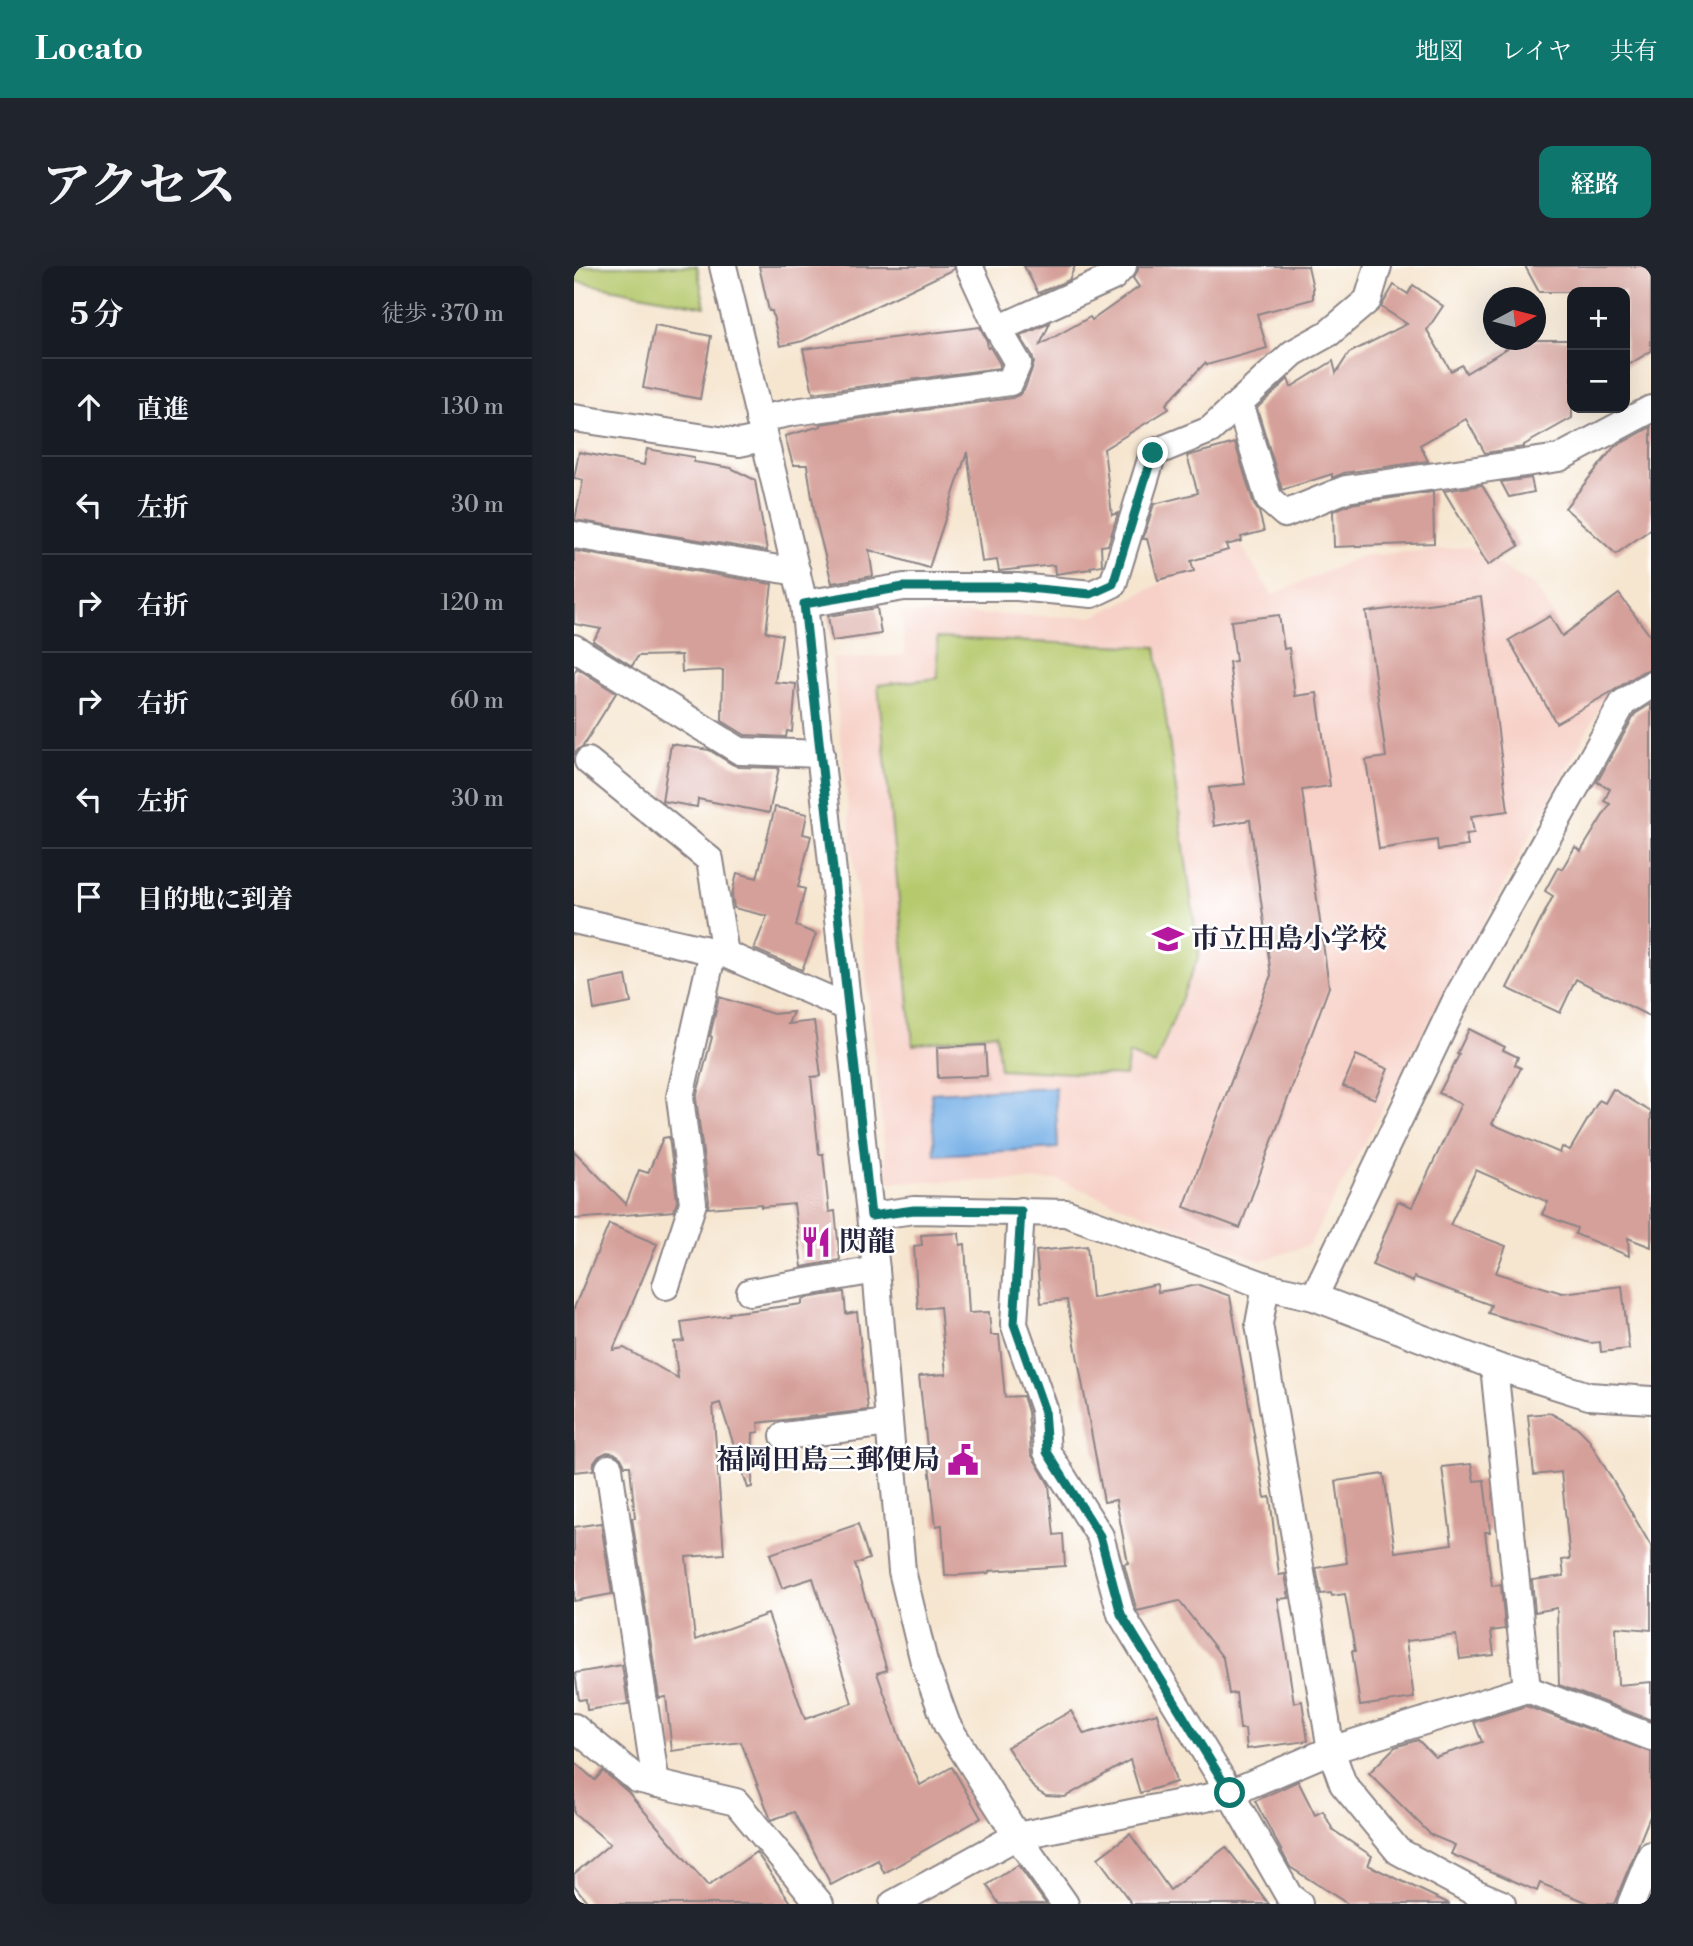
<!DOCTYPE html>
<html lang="ja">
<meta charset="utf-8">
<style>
:root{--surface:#171b24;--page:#20242c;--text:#f1f3f6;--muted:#9ea1a6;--line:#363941;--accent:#0f766e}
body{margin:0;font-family:"Libre Bodoni","Noto Serif JP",serif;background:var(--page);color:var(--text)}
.controls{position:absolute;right:21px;top:21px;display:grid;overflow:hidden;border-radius:14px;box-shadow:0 7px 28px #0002}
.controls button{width:63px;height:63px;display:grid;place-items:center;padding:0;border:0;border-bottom:2px solid var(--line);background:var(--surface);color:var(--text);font:35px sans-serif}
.compass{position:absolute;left:909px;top:21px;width:63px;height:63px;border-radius:50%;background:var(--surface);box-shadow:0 7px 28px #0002;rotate:83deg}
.stop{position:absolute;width:21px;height:21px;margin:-16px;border:5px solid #0f766e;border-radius:50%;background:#fff}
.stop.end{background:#0f766e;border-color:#fff;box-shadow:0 2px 7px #0008}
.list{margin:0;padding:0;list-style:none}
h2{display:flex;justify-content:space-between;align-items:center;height:91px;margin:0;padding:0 28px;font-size:30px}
h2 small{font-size:23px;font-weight:400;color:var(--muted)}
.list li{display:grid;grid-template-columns:46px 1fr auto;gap:21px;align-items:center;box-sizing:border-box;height:98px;padding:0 28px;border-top:2px solid var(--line)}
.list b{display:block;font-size:26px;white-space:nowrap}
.list em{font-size:23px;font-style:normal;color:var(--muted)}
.icon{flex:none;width:38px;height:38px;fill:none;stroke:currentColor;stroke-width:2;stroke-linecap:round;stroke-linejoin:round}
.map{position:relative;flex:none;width:1077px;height:1638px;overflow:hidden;border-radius:14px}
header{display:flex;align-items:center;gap:42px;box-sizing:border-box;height:98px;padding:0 35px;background:var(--accent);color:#fff}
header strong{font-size:33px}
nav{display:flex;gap:38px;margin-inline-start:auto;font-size:24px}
.intro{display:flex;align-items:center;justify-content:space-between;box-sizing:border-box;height:168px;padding:0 42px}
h1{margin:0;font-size:49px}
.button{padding:18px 32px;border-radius:14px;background:var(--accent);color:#fff;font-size:24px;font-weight:700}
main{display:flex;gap:42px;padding:0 42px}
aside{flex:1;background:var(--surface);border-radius:14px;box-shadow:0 7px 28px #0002}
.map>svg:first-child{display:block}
.built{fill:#f7d1c7}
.green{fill:#b6c96d;stroke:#6c7654;stroke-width:2}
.water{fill:#75afe6;stroke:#4c6890;stroke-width:2}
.building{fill:#d6a09a}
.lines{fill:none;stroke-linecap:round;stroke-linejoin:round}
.street-casing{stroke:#8c8486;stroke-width:30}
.street{stroke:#fff;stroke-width:26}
.route{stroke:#0f766e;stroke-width:9}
.labels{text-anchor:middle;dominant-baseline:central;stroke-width:5;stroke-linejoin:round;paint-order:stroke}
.poi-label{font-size:28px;font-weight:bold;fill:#22223b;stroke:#fff;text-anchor:start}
</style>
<header>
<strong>Locato</strong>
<nav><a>地図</a><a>レイヤ</a><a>共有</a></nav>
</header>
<div class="intro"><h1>アクセス</h1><a class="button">経路</a></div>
<main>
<aside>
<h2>5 分<small>徒歩 · 370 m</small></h2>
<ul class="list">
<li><svg class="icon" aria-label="ahead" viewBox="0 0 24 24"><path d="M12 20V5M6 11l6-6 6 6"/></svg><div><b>直進</b></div><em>130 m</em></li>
<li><svg class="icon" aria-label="left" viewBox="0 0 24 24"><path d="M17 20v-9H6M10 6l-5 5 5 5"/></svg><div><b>左折</b></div><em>30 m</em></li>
<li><svg class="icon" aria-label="right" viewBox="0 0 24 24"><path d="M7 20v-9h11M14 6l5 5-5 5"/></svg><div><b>右折</b></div><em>120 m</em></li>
<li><svg class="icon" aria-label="right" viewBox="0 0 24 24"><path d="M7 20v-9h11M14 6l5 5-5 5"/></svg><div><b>右折</b></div><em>60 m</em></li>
<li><svg class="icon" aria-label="left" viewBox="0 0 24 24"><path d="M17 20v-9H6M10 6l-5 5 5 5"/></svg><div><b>左折</b></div><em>30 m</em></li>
<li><svg class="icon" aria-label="arrive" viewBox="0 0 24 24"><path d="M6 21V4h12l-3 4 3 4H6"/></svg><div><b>目的地に到着</b></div></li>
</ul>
</aside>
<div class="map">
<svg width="1077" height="1638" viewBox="0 0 1077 1638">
<rect width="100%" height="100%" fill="#fff"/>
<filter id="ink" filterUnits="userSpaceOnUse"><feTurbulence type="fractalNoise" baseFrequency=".0143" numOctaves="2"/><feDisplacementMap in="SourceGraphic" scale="14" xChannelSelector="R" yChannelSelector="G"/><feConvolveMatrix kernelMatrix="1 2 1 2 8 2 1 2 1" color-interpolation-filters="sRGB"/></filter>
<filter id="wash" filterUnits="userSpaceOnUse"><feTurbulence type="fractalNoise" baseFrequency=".00686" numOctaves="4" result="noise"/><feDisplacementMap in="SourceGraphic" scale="28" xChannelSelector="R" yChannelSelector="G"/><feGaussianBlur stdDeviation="1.57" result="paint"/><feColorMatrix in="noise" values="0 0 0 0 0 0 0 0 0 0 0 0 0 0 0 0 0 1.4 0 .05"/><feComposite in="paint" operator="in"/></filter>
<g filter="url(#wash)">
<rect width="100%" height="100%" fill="#f6e6d0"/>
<polygon class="built" points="666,278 698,329 787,290 894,281 961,320 1031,432 735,979 686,995 484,914 314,916 258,393 331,389 327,347 519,351"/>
<g class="green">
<polygon points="0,0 123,0 131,41 0,15"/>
<polygon points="363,372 582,381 625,689 581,799 555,788 551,810 426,803 422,767 339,779 304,419 364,412"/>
</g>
<polygon class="water" points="481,821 484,882 361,889 357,827"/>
<g id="blocks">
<g class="building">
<polygon points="185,0 379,0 380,3 229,75 206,80 198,45 195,45"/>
<polygon points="450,0 501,0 495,14 464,27"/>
<polygon points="564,0 734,0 739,22 739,33 683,48 693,82 633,99 631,97 592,138 595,143 530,183 538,249 544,247 534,279 527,280 528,299 516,301 517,303 481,308 480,299 425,305 423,294 408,296 393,186 355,302 295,284 299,310 258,317 241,251 233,199 219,199 211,170 247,160 246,158 438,132 445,129 451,122 460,97 458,89 446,70 476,57 466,79 516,51 518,54 565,21 559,12 564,4"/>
<polygon points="951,0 1077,0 1077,85 1051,101 1051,26 965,26"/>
<polygon points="820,19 834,28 839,19 869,40 853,64 877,105 888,99 892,107 947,74 998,74 998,152 950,179 950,181 911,187 892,153 846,179 854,195 770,207 758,212 758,208 708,224 683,142 714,113 717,121 759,95 762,107 775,87 833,58 807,41"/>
<polygon points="81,59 137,70 126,133 69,122"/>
<polygon points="406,61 413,75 414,82 416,81 426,98 425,102 239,127 229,83"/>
<polygon points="1077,161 1077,263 1042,288 991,242 1040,181"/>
<polygon points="661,177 680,239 685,246 690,265 667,271 668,275 652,279 654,284 617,295 620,305 584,314 573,273 569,273 580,238 624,227 613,190"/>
<polygon points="73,183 120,191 120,196 157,202 181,214 193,285 1,254 9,214 0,212 5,186 70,199"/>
<polygon points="957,212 960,226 935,231 927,216"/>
<polygon points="908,219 945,280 914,299 870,225"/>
<polygon points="859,226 860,277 760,281 759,245 776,238"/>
<polygon points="0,285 198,318 192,366 208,369 201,416 222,418 218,466 213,465 212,471 171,469 148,455 149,404 108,406 107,389 64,390 58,400 19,375 27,363 0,358"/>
<polygon points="1045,328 1077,371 1077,403 1068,406 1039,425 982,457 935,374 976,350 988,370"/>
<polygon points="907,331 934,545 897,550 900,567 892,568 894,580 864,584 863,574 805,583 792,494 812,491 792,346"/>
<polygon points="303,342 307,368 258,375 254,350"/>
<polygon points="705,349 710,383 715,382 721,430 743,427 756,520 728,524 755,721 666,962 610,941 697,709 676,554 640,560 635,522 671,518 655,396 662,395 657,355"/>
<polygon points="3,402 42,427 9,480 2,485 0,489 0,407"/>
<polygon points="1077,438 1077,751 1002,713 986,747 933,722 979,630 971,625 984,601 988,603 1001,581 1007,585 1036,538 1030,535 1036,523 1023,516 1061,448"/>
<polygon points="97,478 135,484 158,498 165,501 205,502 195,547 124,533 123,541 88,535"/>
<polygon points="201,541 233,548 229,568 237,570 224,621 231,623 222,660 242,668 228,704 180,683 193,650 160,642 158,629 163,607 183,612"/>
<polygon points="52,710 57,737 20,744 16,717"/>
<polygon points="145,731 199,748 219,746 214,758 240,755 247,810 237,811 245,888 249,888 255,946 261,945 266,994 228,1001 220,938 187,941 187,938 134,942 135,935 122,832 138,771 136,770"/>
<polygon points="895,763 931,781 929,784 944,791 941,799 947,802 918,858 986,887 988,881 996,884 1025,834 1031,837 1039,823 1077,846 1077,981 1054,972 1055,990 1001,968 1003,962 968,948 974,936 902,904 876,959 932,980 922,1007 988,1027 1048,1020 1055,1083 1027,1086 1026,1076 1016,1077 914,1047 917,1039 840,1011 839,1016 798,999 824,935 838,941 887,838 865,827 885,789 883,788"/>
<polygon points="411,779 413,810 364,812 363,781"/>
<polygon points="782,789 814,803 801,833 769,820"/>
<polygon points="95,871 103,935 100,945 0,953 0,885 52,938 65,904 74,907 89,872"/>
<polygon points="35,958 83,978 39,1084 50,1082 104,1112 100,1076 110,1075 107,1056 155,1049 155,1047 228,1038 228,1034 232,1032 270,1026 272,1048 283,1046 294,1144 184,1157 185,1166 179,1167 178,1221 174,1222 146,1137 139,1139 150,1288 112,1291 121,1374 194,1348 231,1453 278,1437 239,1312 208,1322 196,1288 284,1258 295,1293 281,1298 313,1404 303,1407 326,1472 346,1519 378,1501 407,1552 310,1607 304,1594 257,1619 220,1546 197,1554 167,1476 98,1485 92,1431 85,1432 58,1252 61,1252 56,1200 51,1200 47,1192 40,1187 33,1186 25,1190 20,1197 19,1204 0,1206 0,1042"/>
<polygon points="385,967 386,979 391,978 395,1047 415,1046 417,1069 425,1069 431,1131 449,1130 454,1146 457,1188 475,1219 480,1269 489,1268 491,1300 415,1305 415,1307 371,1310 368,1259 362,1260 345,1110 372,1108 366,1041 344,1043 340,980 348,979 347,969"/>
<polygon points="513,980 518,1032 583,1018 584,1026 625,1019 656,1030 691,1232 696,1231 705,1309 711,1308 715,1332 704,1333 720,1437 728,1435 734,1475 673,1483 671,1463 666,1463 662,1427 655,1428 649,1392 605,1335 563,1345 562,1342 550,1298 554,1297 542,1234 530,1236 493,1034 467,1037 462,985"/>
<polygon points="976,1147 1004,1162 1014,1172 1077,1280 1077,1364 1042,1361 1044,1419 1077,1416 1077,1454 985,1419 983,1342 961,1346 958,1314 990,1310 988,1294 996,1293 987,1206 960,1209 954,1149"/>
<polygon points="897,1198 900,1215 910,1214 916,1266 911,1266 918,1320 927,1319 931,1363 917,1365 920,1389 886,1393 882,1369 832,1375 840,1432 786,1440 778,1385 781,1385 771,1328 758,1330 757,1327 747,1328 742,1302 773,1297 762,1215 810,1208 821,1286 878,1278 868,1201"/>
<polygon points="27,1257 38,1328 0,1335 0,1261"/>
<polygon points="48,1399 54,1438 13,1444 12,1433 5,1434 1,1407"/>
<polygon points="952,1440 1077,1486 1077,1548 1040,1638 1017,1638 966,1617 963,1625 877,1588 881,1579 857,1569 795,1507 821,1481 844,1474 861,1491 908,1476 900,1456"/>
<polygon points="497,1445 510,1468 583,1447 602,1516 566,1527 556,1494 491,1531 472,1530 465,1526 458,1520 433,1481"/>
<polygon points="0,1496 21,1514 29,1505 54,1526 134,1620 182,1586 218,1638 15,1638 0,1619 0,1608 36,1578 0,1547"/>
<polygon points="724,1515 741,1549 749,1545 759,1564 798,1590 794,1599 876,1638 774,1638 716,1601 681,1535"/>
<polygon points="556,1568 596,1624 652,1581 695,1638 558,1638 524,1592"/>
<polygon points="444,1599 472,1638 425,1638 413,1619"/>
</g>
</g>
</g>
<g filter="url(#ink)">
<use href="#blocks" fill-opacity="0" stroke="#8c8486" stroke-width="2"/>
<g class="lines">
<defs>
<g id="street">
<polyline points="149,0 230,338 302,1004 328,1305 350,1396 373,1459 443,1570 491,1638"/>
<polyline points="424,63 539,11 549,0"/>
<polyline points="665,137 695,234 711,248 772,223 985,192 1077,143"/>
<polyline points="0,152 165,177 189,172"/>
<polyline points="185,153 220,146 436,116 444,97 424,63 395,0"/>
<polyline points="0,269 223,306"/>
<polyline points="230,338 330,321 443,321 518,328 539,318 579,187 636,164 719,87 755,67 794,34 804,0"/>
<polyline points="0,382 166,485 247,488"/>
<polyline points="14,495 136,594 151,688"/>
<polyline points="0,654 151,688 275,742"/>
<polyline points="447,945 440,1058 470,1143 473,1186 526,1270 547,1348 656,1527 715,1630 725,1638"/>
<polyline points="297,950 340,944 492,947 692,1020 740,1031 920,1100 1015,1130 1077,1134"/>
<polyline points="92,1020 119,937 106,831 139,685"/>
<polyline points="692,1020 685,1058 757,1484 769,1518 824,1585 902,1627 928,1638"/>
<polyline points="176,1026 302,1004"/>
<polyline points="740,1031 883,732 1049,437 1077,419"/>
<polyline points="920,1100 953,1423"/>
<polyline points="210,1170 315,1157"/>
<polyline points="35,1202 82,1518"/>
<polyline points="0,1461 63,1513 162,1536 246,1638"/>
<polyline points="319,1638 443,1570 656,1527 757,1484 953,1423 1077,1471"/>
<polyline points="1057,1638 1077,1589"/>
</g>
</defs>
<use href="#street" class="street-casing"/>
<use href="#street" class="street"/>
</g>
</g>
<g class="lines" filter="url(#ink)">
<polyline class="route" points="579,187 539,318 517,328 443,321 330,321 230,338 297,950 340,944 447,945 440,1058 470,1143 473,1186 526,1270 547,1348 656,1527"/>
</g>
<defs>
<symbol id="school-bare" viewBox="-9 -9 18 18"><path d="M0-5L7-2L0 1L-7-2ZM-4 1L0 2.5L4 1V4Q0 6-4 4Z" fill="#b5179e" stroke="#fff" stroke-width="2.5" paint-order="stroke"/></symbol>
<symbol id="restaurant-bare" viewBox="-9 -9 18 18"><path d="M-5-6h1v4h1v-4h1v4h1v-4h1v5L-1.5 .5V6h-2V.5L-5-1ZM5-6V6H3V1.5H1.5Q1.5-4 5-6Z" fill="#b5179e" stroke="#fff" stroke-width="2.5" paint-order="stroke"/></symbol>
<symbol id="civic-bare" viewBox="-9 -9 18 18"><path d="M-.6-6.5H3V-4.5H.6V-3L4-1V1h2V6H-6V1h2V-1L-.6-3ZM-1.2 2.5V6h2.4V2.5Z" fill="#b5179e" stroke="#fff" stroke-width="2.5" paint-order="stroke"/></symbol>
</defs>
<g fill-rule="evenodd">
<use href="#school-bare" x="572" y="651" width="44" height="44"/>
<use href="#restaurant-bare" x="220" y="954" width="44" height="44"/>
<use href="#civic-bare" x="367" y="1172" width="44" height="44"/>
</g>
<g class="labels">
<g class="poi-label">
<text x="617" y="673">市立田島小学校</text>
<text x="265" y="976">閃龍</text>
<text x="366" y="1194" text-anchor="end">福岡田島三郵便局</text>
</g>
</g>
</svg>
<div class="controls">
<button>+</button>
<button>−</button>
</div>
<svg class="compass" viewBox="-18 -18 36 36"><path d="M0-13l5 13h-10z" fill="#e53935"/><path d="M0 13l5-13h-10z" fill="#9ea1a6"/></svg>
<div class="stop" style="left:656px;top:1527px"></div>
<div class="stop end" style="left:579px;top:187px"></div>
</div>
</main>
